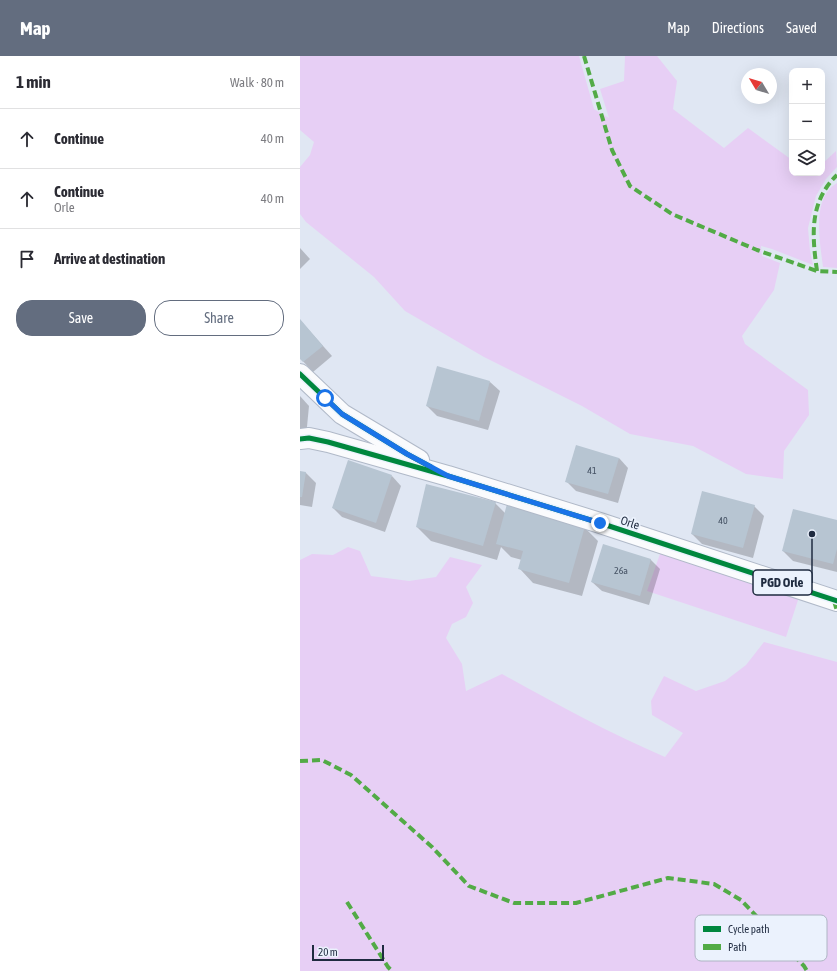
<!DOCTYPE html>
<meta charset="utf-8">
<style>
:root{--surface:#fff;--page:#f7f7f7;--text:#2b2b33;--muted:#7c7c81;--line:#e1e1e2;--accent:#636d7f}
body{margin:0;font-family:"Asap Condensed",sans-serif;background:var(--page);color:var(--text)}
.controls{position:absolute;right:12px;top:12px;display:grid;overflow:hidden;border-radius:8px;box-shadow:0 4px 16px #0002}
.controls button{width:36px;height:36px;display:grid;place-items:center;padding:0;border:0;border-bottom:1px solid var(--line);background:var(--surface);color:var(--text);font:20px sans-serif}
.compass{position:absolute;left:441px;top:12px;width:36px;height:36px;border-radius:50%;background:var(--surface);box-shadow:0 4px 16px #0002;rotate:308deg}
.scale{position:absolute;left:12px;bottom:10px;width:72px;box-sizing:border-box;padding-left:4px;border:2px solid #1f2b40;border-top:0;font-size:11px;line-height:14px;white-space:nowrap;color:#1f2b40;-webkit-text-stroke:3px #ebf2fd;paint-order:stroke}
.stop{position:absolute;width:12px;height:12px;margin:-9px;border:3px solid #1a73e8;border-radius:50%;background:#fff}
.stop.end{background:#1a73e8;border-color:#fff;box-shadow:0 1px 4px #0008}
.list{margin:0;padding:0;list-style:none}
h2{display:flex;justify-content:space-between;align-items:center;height:52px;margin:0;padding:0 16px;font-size:17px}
h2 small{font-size:13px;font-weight:400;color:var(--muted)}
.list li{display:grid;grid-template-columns:26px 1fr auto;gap:12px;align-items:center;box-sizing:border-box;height:60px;padding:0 16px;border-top:1px solid var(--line)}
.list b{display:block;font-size:15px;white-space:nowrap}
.list p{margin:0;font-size:13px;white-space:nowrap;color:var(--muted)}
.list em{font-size:13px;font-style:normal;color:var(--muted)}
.actions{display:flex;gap:8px;padding:12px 16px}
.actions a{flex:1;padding:9px 0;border:1px solid var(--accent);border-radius:16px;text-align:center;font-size:14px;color:var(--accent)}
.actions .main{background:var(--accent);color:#fff}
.icon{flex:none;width:22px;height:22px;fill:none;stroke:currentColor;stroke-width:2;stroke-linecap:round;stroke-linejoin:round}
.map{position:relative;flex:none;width:537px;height:915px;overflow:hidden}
header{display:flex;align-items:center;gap:24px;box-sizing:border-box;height:56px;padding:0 20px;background:var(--accent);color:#fff}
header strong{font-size:19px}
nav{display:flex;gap:22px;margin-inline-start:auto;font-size:14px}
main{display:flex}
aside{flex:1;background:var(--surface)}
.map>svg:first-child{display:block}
.green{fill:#e7cff5}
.shadow{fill:#0003}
.building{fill:#b7c5d2}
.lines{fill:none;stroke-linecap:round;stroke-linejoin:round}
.street-casing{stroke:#b0b9c8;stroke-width:22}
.street{stroke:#fafbfd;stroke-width:20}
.quiet{stroke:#52ab46;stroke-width:4;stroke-dasharray:8 4;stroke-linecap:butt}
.cycleway-casing{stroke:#ebf2fd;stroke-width:8}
.cycleway{stroke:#00873e;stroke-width:5}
.route{stroke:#1a73e8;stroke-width:5}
.labels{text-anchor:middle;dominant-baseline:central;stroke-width:3.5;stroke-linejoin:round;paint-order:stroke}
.number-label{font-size:10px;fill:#455264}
.street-label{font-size:12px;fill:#1f2b40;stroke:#ebf2fd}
.key{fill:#ebf2fd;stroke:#aeb6c4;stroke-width:1}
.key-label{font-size:11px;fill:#1f2b40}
.leader{fill:none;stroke:#1f2b40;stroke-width:1.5}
.callout-dot{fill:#1f2b40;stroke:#ebf2fd;stroke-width:1.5}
.callout{fill:#ebf2fd;stroke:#1f2b40;stroke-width:1.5}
.callout-label{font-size:13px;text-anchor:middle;font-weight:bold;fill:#1f2b40}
</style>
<header>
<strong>Map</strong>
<nav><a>Map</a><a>Directions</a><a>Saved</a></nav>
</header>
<main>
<aside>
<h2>1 min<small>Walk · 80 m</small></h2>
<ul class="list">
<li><svg class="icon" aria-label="ahead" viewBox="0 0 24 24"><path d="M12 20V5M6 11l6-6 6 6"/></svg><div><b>Continue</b></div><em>40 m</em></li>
<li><svg class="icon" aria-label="ahead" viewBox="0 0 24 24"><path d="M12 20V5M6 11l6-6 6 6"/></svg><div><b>Continue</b><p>Orle</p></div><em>40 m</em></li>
<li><svg class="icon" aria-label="arrive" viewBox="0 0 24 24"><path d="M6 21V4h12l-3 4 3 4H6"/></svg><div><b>Arrive at destination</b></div></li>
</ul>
<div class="actions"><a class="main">Save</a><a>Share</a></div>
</aside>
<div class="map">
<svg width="537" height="915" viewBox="0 0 537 915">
<rect width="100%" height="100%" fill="#e0e7f3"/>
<g class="green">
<polygon points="0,0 279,0 294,53 309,62 300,33 324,25 325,0 357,0 377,25 373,53 424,92 448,72 492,104 492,117 522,117 522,108 536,95 537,111 526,123 516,140 508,172 510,195 513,209 472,193 461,190 462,200 480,207 474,234 442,280 445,288 508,334 509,359 484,395 483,423 446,418 393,390 330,378 282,350 184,301 105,255 74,221 6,166 0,158 0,111 10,99 14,86 0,74"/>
<path d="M537 127V212L523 211C520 186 511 142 537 127Z"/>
<path d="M48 491 60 495 71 520 109 525 136 521 150 501 182 509 166 531 173 547 166 561 152 568 146 582 162 608 166 635 202 618C256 648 309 677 365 701L383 677 352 659 351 645 364 620 396 635 425 625 446 609 464 586 537 606V915H0V504L12 498 33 499Z"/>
<polygon points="361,495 499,541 486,581 347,535"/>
</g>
<g class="shadow">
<polygon points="0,192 10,203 0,213"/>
<polygon points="0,264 32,300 13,316 0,302"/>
<polygon points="190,326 200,335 188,374 137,360 127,350"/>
<polygon points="0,340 9,350 6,381 0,380"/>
<polygon points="319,402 328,412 318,447 276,435 266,425"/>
<polygon points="0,416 6,417 16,427 12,451 0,449"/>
<polygon points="92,420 101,430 85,476 42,461 33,452"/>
<polygon points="195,447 205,457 284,471 298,485 282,540 233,527 220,513 222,504 211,501 201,491 197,504 131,485 117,471"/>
<polygon points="454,450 464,460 453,502 402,488 392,478"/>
<polygon points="537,465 537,516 493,505 483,495"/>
<polygon points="350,503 360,513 349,549 302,535 292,526"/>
</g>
<g class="building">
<polygon points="0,263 23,290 3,306 0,303"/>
<polygon points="137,310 190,325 179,365 126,350"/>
<polygon points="276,389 319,402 308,438 265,426"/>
<polygon points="48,404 92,419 76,467 32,452"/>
<polygon points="0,415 6,416 2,441 0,441"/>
<polygon points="126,428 196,446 183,490 116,471"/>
<polygon points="402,435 455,449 443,492 391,478"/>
<polygon points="207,448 285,470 269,527 218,513 223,495 196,488"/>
<polygon points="493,453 537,464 537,493 533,508 482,495"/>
<polygon points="303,488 351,503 340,540 291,526"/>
</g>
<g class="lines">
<defs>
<g id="street">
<polyline points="0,318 42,358 119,404"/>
<polyline points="0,383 9,382 28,386 148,420 300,467 537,545"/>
</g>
</defs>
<use href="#street" class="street-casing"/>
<use href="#street" class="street"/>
<g class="quiet">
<polyline points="284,0 312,94 330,130 372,158 457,194 517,215 537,216"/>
<path d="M517 215C512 179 509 146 537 119"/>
<polyline points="534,545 537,555"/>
<polyline points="0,705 22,704 51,719 132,791 169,830 214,847 276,847 368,822 414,828 441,844 504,910 507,915"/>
<polyline points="47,846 88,911 92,915"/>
</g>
<defs>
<g id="cycleway">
<polyline points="0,318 42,358 107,398 131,411"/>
<polyline points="0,383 9,382 28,386 148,420 300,467 537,545"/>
</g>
</defs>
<use href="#cycleway" class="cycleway-casing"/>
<use href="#cycleway" class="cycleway"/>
</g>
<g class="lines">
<polyline class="route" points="25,342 42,358 107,398 148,420 300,467"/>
</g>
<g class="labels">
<g class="number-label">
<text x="292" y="414">41</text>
<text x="423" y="464">40</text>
<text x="321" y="514">26a</text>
</g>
<g class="street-label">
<text transform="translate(330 467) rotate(18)">Orle</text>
</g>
</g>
<rect x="395" y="859" width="132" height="46" rx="6" class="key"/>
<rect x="403" y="870" width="18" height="6" fill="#00873e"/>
<rect x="403" y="888" width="18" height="6" fill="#52ab46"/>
<g class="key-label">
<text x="428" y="877">Cycle path</text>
<text x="428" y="895">Path</text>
</g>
<path class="leader" d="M512 478L512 527"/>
<circle class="callout-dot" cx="512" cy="478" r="4"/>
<rect class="callout" x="453" y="514" width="59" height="25" rx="4"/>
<g class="callout-label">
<text x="482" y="531">PGD Orle</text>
</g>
</svg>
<div class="controls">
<button>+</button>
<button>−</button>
<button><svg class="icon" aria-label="layers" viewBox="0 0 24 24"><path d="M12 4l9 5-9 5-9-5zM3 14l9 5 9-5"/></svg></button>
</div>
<svg class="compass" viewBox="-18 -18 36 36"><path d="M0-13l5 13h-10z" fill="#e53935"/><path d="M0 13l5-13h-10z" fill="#7c7c81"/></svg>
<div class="scale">20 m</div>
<div class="stop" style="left:25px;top:342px"></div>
<div class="stop end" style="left:300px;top:467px"></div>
</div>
</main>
